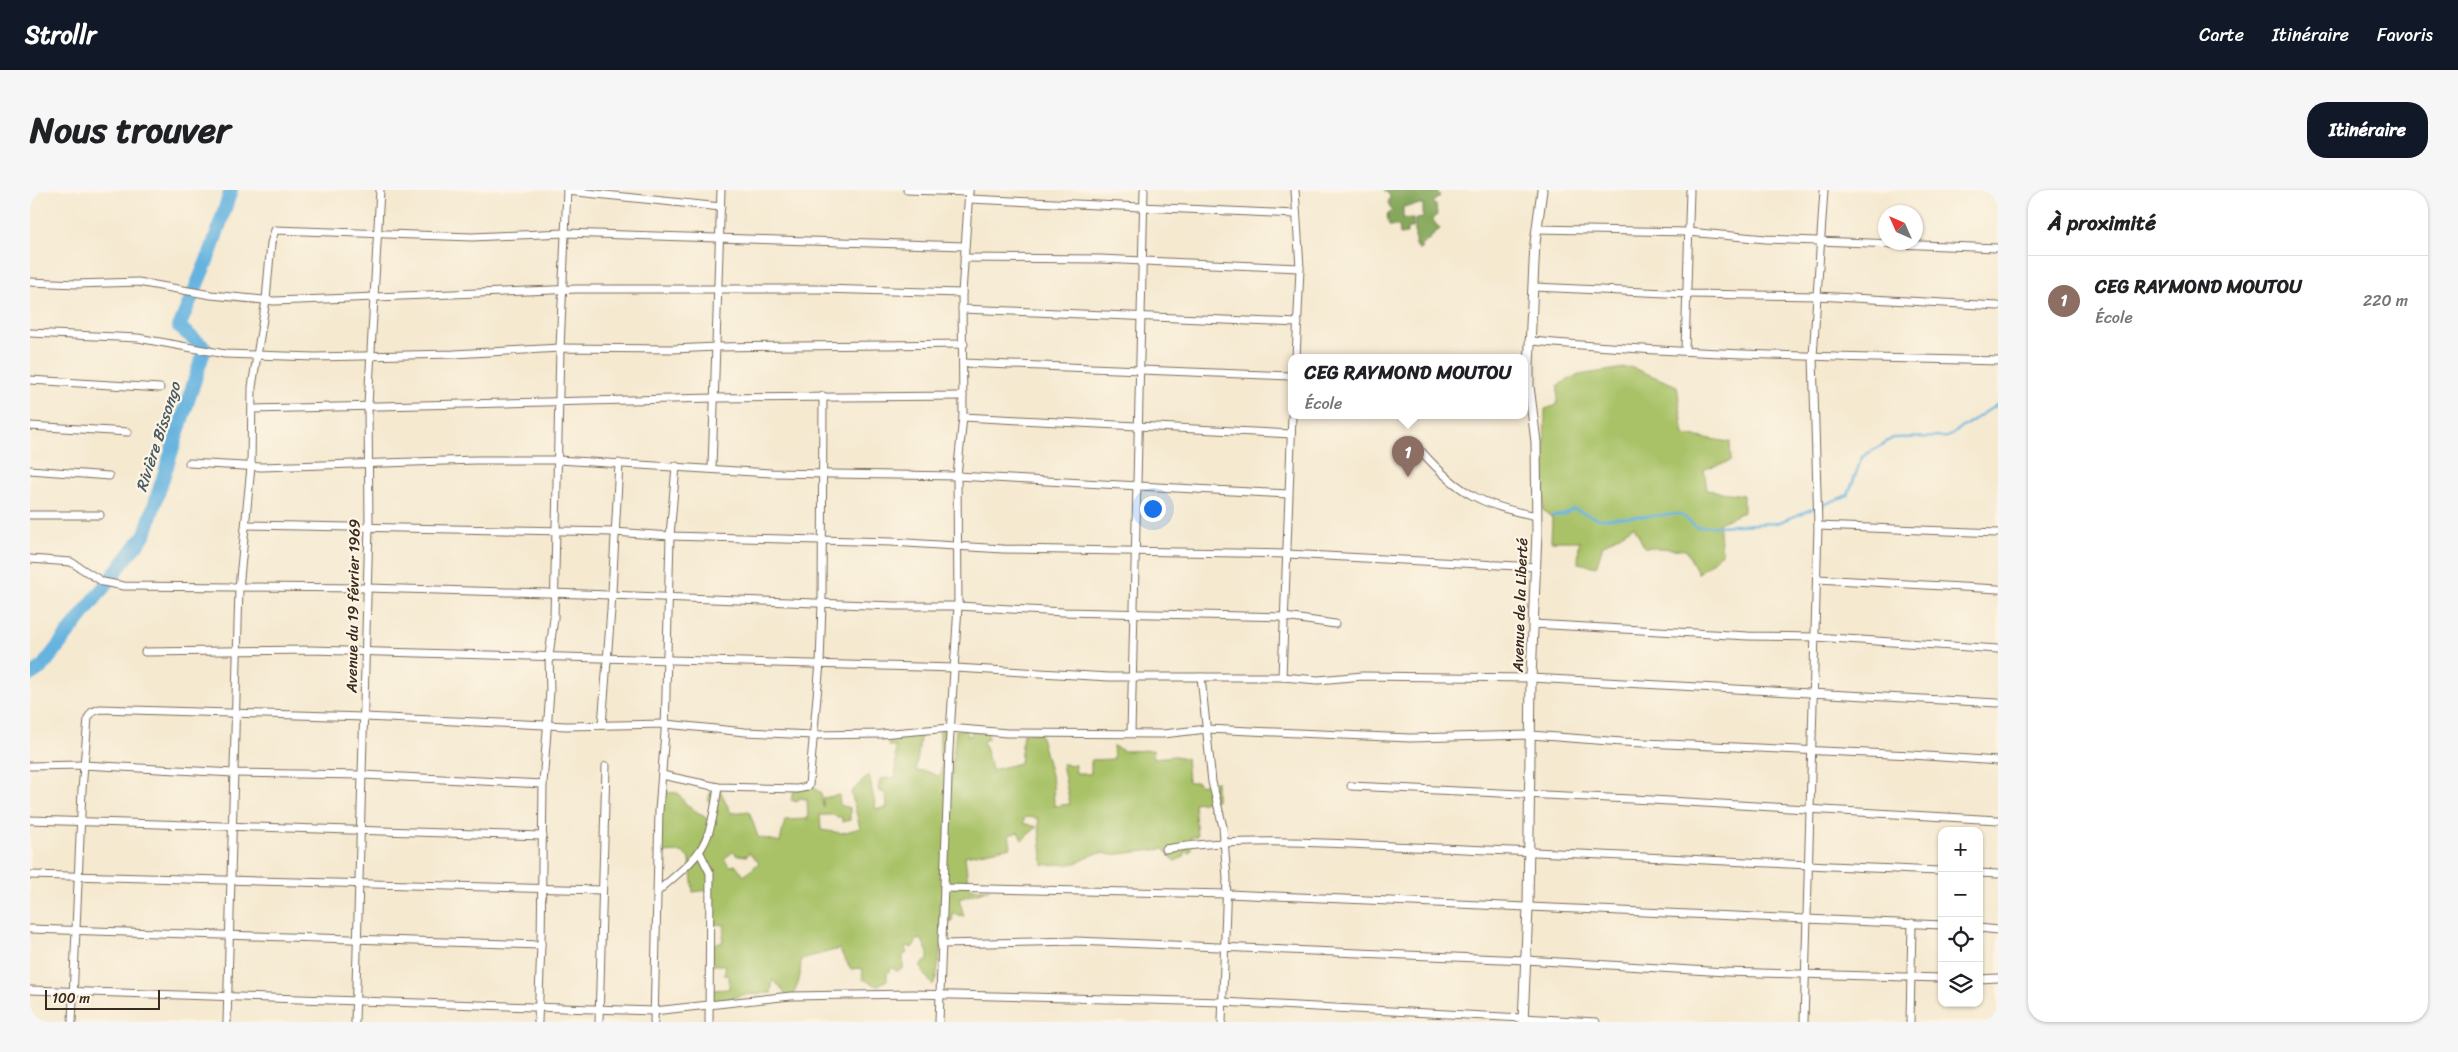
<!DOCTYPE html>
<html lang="fr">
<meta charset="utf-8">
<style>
:root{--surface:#fff;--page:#f6f6f6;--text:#202124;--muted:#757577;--line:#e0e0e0;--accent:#111827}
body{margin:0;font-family:Sriracha,sans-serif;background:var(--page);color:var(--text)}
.controls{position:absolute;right:15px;bottom:15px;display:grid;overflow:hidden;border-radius:10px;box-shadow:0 1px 4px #0004}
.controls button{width:45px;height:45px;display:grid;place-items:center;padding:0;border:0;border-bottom:1px solid var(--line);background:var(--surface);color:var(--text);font:25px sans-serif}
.compass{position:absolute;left:1848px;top:15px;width:45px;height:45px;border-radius:50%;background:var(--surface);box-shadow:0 1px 4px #0004;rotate:315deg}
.scale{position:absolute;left:15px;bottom:12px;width:115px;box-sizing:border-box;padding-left:5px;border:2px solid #3b2a1e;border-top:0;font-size:14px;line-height:18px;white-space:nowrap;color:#3b2a1e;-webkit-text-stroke:4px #fcf5e5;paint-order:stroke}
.you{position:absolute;left:1122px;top:318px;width:18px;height:18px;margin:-12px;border:4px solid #fff;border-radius:50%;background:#1a73e8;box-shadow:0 0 0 8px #1a73e833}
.badge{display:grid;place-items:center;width:32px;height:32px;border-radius:50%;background:var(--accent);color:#fff;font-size:16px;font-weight:700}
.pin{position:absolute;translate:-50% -41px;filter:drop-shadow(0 1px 2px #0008)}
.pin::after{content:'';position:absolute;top:26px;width:18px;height:15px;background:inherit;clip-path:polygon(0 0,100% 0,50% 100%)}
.popup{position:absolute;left:1258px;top:164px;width:240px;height:65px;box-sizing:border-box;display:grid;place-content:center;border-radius:10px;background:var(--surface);filter:drop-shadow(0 1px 4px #0005);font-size:16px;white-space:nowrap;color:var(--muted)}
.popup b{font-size:19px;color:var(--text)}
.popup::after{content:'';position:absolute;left:50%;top:100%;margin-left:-10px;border:10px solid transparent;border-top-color:var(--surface)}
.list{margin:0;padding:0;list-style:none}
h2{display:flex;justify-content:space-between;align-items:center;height:65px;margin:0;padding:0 20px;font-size:21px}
h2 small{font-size:16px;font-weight:400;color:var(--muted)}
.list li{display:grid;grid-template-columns:32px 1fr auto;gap:15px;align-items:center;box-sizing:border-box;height:90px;padding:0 20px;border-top:1px solid var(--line)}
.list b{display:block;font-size:19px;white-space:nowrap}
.list p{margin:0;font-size:16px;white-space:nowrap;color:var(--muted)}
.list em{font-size:16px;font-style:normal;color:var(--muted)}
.icon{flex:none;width:28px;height:28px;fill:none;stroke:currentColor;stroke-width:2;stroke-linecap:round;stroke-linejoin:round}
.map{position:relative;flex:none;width:1968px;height:832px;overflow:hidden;border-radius:20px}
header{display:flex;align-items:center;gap:30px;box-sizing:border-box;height:70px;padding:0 25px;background:var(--accent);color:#fff}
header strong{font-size:24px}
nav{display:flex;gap:28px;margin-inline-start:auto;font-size:18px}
.intro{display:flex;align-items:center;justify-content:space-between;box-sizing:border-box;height:120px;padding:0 30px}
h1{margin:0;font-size:35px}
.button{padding:12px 22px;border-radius:20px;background:var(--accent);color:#fff;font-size:18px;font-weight:700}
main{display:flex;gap:30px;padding:0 30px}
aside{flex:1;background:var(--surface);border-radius:20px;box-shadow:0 1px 4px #0004}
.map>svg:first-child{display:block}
.green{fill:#a9c267;stroke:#727642;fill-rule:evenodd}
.forest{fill:#86a85c;stroke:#60693d}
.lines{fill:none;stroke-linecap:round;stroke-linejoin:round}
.stream{stroke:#65b3df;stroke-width:2.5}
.river{stroke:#65b3df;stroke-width:14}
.minor-casing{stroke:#7c6d5c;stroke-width:9}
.tertiary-casing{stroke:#7c6d5c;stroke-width:11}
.minor{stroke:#fff;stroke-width:7}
.tertiary{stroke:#fff;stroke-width:9}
.labels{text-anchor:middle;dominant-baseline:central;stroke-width:4.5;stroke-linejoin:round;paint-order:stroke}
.street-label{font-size:15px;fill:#3b2a1e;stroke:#fcf5e5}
.water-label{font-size:16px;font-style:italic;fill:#4a5a62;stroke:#fcf5e5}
</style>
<header>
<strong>Strollr</strong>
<nav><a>Carte</a><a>Itinéraire</a><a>Favoris</a></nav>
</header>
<div class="intro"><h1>Nous trouver</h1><a class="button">Itinéraire</a></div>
<main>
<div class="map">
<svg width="1968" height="832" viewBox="0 0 1968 832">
<rect width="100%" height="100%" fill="#fcf5e5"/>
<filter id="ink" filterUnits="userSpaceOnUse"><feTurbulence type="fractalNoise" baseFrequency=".02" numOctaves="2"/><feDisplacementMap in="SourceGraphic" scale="10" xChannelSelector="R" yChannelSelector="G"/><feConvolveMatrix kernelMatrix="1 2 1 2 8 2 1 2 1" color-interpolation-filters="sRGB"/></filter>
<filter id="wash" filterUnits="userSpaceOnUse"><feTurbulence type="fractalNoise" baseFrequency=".0096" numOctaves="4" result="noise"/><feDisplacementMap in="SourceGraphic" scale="20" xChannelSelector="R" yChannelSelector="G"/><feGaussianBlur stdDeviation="1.12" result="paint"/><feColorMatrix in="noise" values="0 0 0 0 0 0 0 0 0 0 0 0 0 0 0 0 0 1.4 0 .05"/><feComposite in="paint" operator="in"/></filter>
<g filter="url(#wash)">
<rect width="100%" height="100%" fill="#f5e9d0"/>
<g class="green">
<polygon points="1601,177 1647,196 1654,245 1700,252 1701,271 1674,279 1677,300 1713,305 1713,322 1689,333 1692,363 1668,384 1656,360 1614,357 1604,336 1573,355 1566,377 1548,373 1549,351 1521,351 1522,328 1513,320 1515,219 1527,215 1528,195 1549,185"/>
<path d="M918 539 920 599 926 540H937L938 546H942L941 540 958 542V549L953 551 962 580 990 573 993 543H1010L1023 593 1024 616 1040 614 1032 574 1045 575 1046 583 1061 584V570L1084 569 1083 556 1094 561 1123 560 1124 568 1145 566 1156 568 1158 592H1168L1170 595 1186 591V610L1164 613 1167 646 1161 647V661L1158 663 1155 661 1154 667 1145 671 1133 659 1080 665C1066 659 1058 669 1046 673 1036 675 1024 674 1013 675L1008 628 995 627 993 633 1007 637 992 650 988 642 979 645 981 657 935 666 938 693 941 699H960L929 709 934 726 923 724 922 732 915 735 906 789 903 795 892 782 891 774 898 770V763L892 750 888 749 882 758 877 756 875 758 877 763 873 765V778L867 781 862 778 857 784V790L847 796 833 789 832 778 821 779 809 759 771 769 770 786 763 808 758 807 743 789 741 803 712 805 690 813 681 812 680 800 699 799V786L694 785 696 775H682V754L692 753 695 735 684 734 679 700 663 702 660 670 652 662 629 663 633 602 648 603 656 614 680 631 683 613 678 611 681 600H690L701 623 719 621 728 647 750 652 755 630 778 629 777 609 769 608 767 612 761 610 764 600 783 597 791 603 793 617V608L809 605 810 615 820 618V630L812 632V627H806L805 625H790L791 640 812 643 830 638 821 602 839 585 846 619 857 618 856 604 848 600 850 589 866 587 865 556H858L859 551 865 544 882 549 885 548 886 542H891L886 581H896L908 586 911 584 912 569 910 568V540ZM704 661 706 665 717 666 719 662 729 673 714 686 706 675 700 676 694 669Z"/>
</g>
<polygon class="forest" points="1406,0 1410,6 1402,13 1406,15 1407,25 1402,29 1410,39 1392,56 1392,59 1388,60 1388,55 1385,56 1385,29 1393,28 1393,14 1373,17 1373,28 1383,29 1383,38 1377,38 1377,44 1370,45 1369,36 1359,36 1357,25 1362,21 1358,14 1360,6 1354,0"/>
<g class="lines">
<polyline class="stream" points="1522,326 1533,325 1543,319 1569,329 1650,324 1666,337 1747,333 1818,305 1832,267 1863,248 1917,247 1968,214"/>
<polyline class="river" points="0,485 12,477 115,344 175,158 149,137 181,61 201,0"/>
</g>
</g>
<g filter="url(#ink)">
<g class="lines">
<defs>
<g id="minor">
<polyline points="877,0 939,2"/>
<polyline points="1265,0 1270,78 1266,168"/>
<polyline points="537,1 691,17"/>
<polyline points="939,9 1265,24"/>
<polyline points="1507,39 1658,42 1736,49 1968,58"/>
<polyline points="934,68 1070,69 1270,78"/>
<polyline points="0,92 47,94 108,92 181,105 244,111 547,99 792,99 932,103"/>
<polyline points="1504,97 1658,104 1787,106 1968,116"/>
<polyline points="932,119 1268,133"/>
<polyline points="0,143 108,148 195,164 285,167 424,164 530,158 643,159 687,157 934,154"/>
<path d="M1502 151C1657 165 1813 167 1968 171"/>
<polyline points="1655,160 1660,0"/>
<polyline points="933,173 1262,186"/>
<polyline points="0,190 130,198"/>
<polyline points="222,219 685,208 933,206"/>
<polyline points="933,227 1261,244"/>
<polyline points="0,236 98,242"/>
<path d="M1392 262C1428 303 1453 316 1507 326"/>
<polyline points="159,273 232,277 445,270 528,270 741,283 927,286 1258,304"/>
<polyline points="682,278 691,0"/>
<polyline points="0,280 79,286"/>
<polyline points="0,325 70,325"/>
<polyline points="217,335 584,342 640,346 861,352 973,359 1257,364 1506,377"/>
<polyline points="1788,336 1968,343"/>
<polyline points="0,369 41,372 73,392 94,396 337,398 553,404 864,416 928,416 1033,422 1255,427 1305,434"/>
<polyline points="1787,389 1968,399"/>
<polyline points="1503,434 1718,446 1785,447 1968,459"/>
<polyline points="115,462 281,460 925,478 1079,487 1252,487 1288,490 1333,486 1501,488 1968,513"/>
<polyline points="1171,487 1182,592 1193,637 1197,688 1192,832"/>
<polyline points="1252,487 1262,226"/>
<polyline points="572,535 581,420 589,273"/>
<polyline points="1101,543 1114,0"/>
<polyline points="0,576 53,575 204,583 333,585 513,594"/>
<polyline points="632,585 688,597 767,599 777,597 779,595 790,473 792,413 793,206"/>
<polyline points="1321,596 1622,610 1968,630"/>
<polyline points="0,630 513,646"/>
<path d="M1135 659C1225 645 1318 655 1408 658 1576 664 1744 674 1912 681"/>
<polyline points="670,663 680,683 679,832"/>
<polyline points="1949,683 1968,684"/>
<polyline points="0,685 572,700"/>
<polyline points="914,698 1198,704 1912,735"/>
<path d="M628 701C674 662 679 658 688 597"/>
<polyline points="1949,738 1968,740"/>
<polyline points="0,739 511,755"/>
<polyline points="911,754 1046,751 1495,770 1696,782 1912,788"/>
<polyline points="1949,789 1968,788"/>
<polyline points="0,800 624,821 761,806 883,804 1193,812 1566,832"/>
<polyline points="42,832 52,600 58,528 62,522 70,519 334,527 537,536 636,534 715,542 783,545 851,544 920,538 977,543 1133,544 1177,539 1380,548 1501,545 1592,552 1882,565 1968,571"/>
<polyline points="197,832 209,398 221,277 222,197 236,110 241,53 245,40 442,47 535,43 935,56"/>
<polyline points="325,832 339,336 338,215 350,0"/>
<polyline points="508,832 511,755 513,594 520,501 519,466 524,428 530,158 537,0"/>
<polyline points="569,832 576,576"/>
<polyline points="624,832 629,621 635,542 640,346 646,276"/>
<polyline points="909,832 919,560 928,416 927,286 933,227 932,103 939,0"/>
<polyline points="1774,832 1788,336 1783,167 1794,0"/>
<polyline points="1880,832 1882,733"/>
</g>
<polyline id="tertiary" points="1493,832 1498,718 1501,488 1507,342 1506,252 1499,196 1499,176 1505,53 1512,0"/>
</defs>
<use href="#minor" class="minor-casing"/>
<use href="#tertiary" class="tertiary-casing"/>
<use href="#minor" class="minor"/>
<use href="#tertiary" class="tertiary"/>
</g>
</g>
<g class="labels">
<g class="street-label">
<text transform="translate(1490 415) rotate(-88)">Avenue de la Liberté</text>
<text transform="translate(323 416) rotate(-89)">Avenue du 19 février 1969</text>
</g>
<g class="water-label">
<text transform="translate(128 247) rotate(-72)">Rivière Bissongo</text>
</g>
</g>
</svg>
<div class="controls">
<button>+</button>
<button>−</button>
<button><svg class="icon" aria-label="locate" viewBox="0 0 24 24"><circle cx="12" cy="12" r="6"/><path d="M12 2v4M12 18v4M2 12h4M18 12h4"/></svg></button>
<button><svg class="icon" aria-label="layers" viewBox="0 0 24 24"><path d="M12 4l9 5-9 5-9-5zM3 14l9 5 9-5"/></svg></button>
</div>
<svg class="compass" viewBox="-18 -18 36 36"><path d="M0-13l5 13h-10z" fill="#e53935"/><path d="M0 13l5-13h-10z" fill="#757577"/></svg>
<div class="scale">100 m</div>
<div class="you"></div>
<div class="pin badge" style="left:1378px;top:287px;background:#8d6e63">1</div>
<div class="popup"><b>CEG RAYMOND MOUTOU</b>École</div>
</div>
<aside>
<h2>À proximité<small></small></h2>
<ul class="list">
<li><span class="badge" style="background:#8d6e63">1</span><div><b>CEG RAYMOND MOUTOU</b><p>École</p></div><em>220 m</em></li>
</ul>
</aside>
</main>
